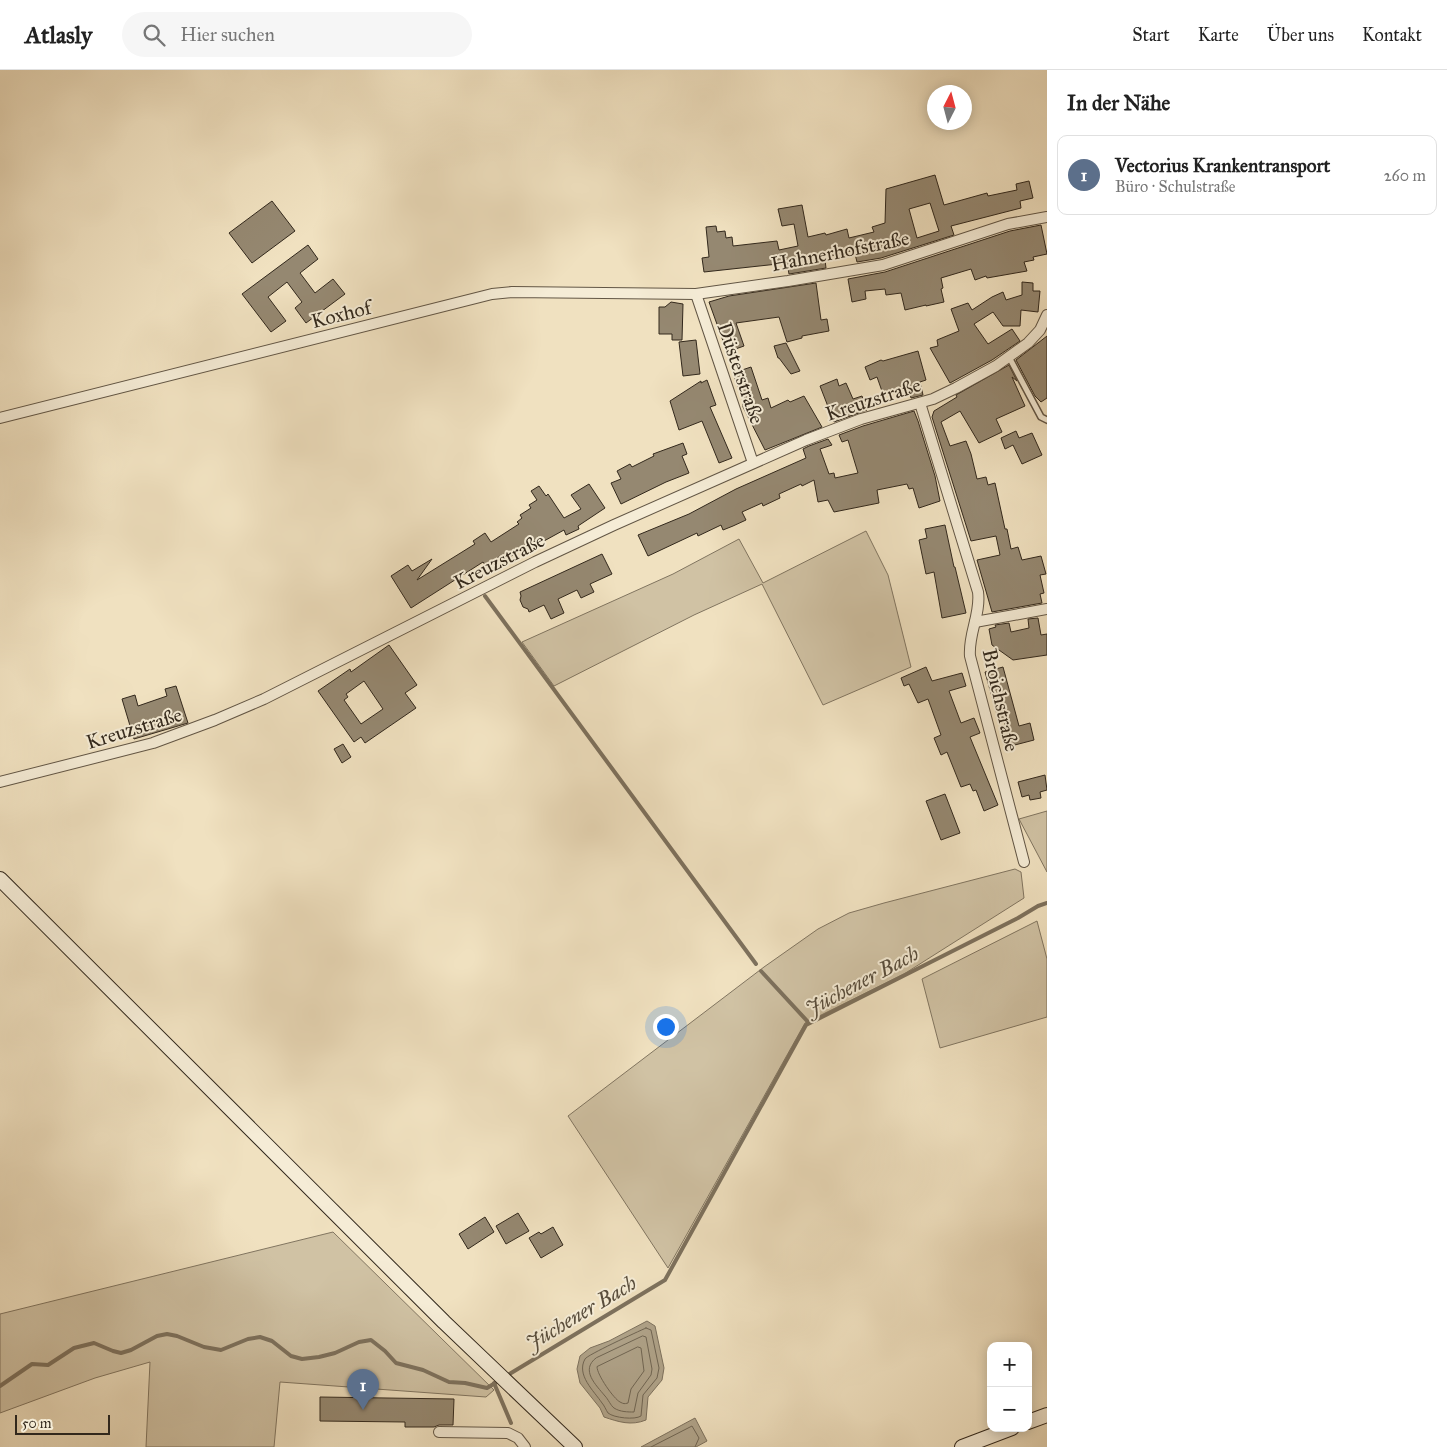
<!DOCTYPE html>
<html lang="de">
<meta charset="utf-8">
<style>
:root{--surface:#fff;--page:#f6f6f6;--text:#222;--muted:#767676;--line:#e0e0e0;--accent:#0b8043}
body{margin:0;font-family:"IM FELL Great Primer",serif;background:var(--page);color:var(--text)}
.controls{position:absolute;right:15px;bottom:15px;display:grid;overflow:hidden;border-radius:10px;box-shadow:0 2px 12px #0003}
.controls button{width:45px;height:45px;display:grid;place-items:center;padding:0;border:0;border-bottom:1px solid var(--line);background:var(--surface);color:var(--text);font:25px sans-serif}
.compass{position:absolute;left:927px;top:15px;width:45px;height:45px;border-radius:50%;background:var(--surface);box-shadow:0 2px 12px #0003;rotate:6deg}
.scale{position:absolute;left:15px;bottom:12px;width:95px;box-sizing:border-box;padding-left:5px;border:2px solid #32281c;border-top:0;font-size:14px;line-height:18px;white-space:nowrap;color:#32281c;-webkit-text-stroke:4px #f5ecd6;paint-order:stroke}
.you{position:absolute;left:665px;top:956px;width:18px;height:18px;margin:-12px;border:4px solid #fff;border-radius:50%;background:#1a73e8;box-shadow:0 0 0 8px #1a73e833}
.badge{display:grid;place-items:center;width:32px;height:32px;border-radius:50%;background:var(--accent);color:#fff;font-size:16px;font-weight:700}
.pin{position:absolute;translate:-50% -41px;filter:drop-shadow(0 1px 2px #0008)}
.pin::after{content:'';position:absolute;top:26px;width:18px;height:15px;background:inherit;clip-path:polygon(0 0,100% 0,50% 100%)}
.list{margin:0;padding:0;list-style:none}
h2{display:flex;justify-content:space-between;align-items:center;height:65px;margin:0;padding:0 20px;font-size:21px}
h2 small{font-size:16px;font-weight:400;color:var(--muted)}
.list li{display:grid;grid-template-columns:32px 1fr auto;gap:15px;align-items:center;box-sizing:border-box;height:80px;margin:0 10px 10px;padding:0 10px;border:1px solid var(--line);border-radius:10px}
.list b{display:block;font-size:19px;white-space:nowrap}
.list p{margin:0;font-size:16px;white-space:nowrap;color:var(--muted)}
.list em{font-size:16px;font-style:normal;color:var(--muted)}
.icon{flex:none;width:28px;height:28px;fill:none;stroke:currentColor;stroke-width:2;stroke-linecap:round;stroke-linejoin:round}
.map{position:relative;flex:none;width:1047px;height:1377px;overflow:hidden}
header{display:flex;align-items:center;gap:30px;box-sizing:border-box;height:70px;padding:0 25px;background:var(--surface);border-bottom:1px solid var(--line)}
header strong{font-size:24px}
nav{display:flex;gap:28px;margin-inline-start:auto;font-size:18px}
.search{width:350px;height:45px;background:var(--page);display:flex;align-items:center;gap:12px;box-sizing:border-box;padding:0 18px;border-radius:28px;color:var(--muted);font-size:19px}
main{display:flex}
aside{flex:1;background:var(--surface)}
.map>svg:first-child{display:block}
.green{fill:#d0c2a4;stroke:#817560}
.water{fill:#afa288;stroke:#7d715d}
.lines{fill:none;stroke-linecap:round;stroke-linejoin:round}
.shore{stroke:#706552;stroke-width:1}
.stream{stroke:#7d715d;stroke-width:4}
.building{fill:#958871;stroke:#32281c;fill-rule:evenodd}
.service-casing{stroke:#625645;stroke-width:8}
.minor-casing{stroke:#625645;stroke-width:12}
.secondary-casing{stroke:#32281c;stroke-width:16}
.service{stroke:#f5ecd6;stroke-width:5}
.minor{stroke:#f5ecd6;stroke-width:10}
.secondary{stroke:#f5ecd6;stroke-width:14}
.labels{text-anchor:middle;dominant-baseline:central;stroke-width:4;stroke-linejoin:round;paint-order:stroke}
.street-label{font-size:20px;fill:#32281c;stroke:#f5ecd6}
.water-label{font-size:21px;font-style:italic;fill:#584d3c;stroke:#f5ecd6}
</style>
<header>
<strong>Atlasly</strong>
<div class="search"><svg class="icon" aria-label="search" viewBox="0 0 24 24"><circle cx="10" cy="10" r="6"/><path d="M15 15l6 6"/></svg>Hier suchen</div>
<nav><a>Start</a><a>Karte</a><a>Über uns</a><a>Kontakt</a></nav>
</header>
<main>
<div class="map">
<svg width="1047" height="1377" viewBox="0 0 1047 1377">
<rect width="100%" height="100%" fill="#f0e1c0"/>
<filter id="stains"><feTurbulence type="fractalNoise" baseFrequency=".004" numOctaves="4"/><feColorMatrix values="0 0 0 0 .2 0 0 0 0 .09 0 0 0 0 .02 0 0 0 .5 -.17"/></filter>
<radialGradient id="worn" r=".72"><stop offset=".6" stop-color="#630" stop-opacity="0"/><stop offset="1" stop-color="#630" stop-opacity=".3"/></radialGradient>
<g class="green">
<polygon points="866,461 888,505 911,597 823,635 762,514 694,545 554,616 522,572 673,504 739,469 763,513"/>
<polygon points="1047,741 1047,802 1019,749"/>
<polygon points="1015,799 1021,802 1024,828 904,904 805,953 668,1198 568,1046 764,897 818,859 849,843 884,833"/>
<polygon points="1037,851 1047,889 1047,947 940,978 922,909"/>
<polygon points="333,1162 494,1320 486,1327 280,1312 274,1377 146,1377 150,1292 95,1308 0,1343 0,1244"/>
</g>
<g class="water">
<path d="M647 1251 655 1256 664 1298 662 1310 648 1327 646 1350C631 1356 619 1352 604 1347L600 1338 580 1313 577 1299 580 1286 590 1278 609 1271Z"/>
<polygon points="695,1348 707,1371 696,1377 641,1377"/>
</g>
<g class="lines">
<g class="shore">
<path d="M646 1258 651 1260 659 1298 657 1308 643 1325 641 1346C635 1350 614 1348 608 1343 606 1340 604 1335 602 1333 594 1321 576 1305 585 1289 587 1285 637 1262 646 1258Z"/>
<path d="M643 1266 646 1267 652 1299 651 1305 638 1323 634 1342C628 1342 620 1342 614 1338 611 1336 608 1329 605 1326 596 1315 580 1300 596 1288Z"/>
<path d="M638 1277 641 1278 644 1301 631 1319 628 1333C624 1334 624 1334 620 1332 614 1329 597 1305 597 1297Z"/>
<polyline points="651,1377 692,1356 699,1368 695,1377"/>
</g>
<g class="stream">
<polyline points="485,526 756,894"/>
<polyline points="761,901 809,953"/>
<polyline points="506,1306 665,1210 806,955 1018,848 1038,836 1047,833"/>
<polyline points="494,1313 511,1353"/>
<polyline points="0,1316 32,1294 48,1295 74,1278 94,1273 113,1281 121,1283 131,1280 157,1266 167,1264 177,1266 204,1277 221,1280 248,1269 260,1267 272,1271 291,1286 302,1289 319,1287 335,1283 359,1272 371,1270 385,1281 396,1293 423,1300 449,1312 465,1313 487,1318 500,1310"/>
</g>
</g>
<g class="building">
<path d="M935 105 944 135 987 123 988 126 1017 120 1016 114 1029 111 1033 128 1020 131 1021 138 951 156 954 165 881 188 857 192 854 180 831 186V188L825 190 826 198 789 204 787 193 704 202 702 188 709 187 706 157 716 156 717 162 725 161 726 168 732 167 733 176 777 171 779 180 798 176 794 154 782 156 778 139 802 135 808 167 825 163 826 165 847 159 849 168 874 162 872 157 885 153 886 119ZM930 133 939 161 917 168 909 139Z"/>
<polygon points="272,131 295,161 252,193 229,163"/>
<polygon points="1041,155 1047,184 1033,187 1034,190 1024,192 1027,201 987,208 986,206 975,210 971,199 941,208 943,218 941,219 944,232 926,236 926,235 905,240 901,223 886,225 885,219 865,221 866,229 852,232 848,209 885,202 1010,161"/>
<polygon points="308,175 318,189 300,203 315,223 333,209 345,224 306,253 295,238 302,232 287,212 268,227 286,251 271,262 242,224"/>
<polygon points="1022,212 1033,213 1033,221 1040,221 1038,242 1021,240 1020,256 1003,256 993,242 974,254 988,274 1012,259 1020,271 992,290 950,313 930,278 938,276 937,270 959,261 951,239 968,233 972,240 992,227 1003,222 1006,230 1022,225"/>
<polygon points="816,213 821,250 827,249 829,261 802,266 802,268 787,272 779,247 736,253 744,276 727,282 709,232 729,226"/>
<polygon points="671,232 683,234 682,270 672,270 672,264 659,264 659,237 665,237"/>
<polygon points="1047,266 1047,328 1041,332 1035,326 1016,290"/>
<polygon points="696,270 700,304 683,306 679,272"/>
<polygon points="786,273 800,301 791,304 779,288 778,288 774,276"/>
<polygon points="918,281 926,310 920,312 923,325 911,328 908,316 883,324 877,307 870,310 865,297 881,290 883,291"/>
<polygon points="1009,295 1017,311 1012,307 1025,336 996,349 1002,362 979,373 960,341 941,352 950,376 966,371 971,384 977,409 986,407 988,415 995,413 1005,459 1007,459 1011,479 1018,477 1022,490 1041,486 1046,504 1040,505 1044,523 1040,524 1042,533 992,542 977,490 1000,485 996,466 971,471 932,347 934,341 957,327 956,325"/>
<polygon points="751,297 762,330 768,328 771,338 788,330 790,332 804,326 822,357 765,380 743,337 743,331 733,303"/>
<polygon points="837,309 839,316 846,313 853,329 862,326 867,340 834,352 820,316"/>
<polygon points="707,310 716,335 710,337 732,388 719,393 702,351 679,360 670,331 701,311 701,313"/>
<polygon points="914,341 918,351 935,406 940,431 919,438 913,418 909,419 907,414 877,420 879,433 834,442 828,430 818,432 814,410 802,416 801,414 779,424 780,428 763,436 762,433 742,442 746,450 733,456 723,460 721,455 698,466 697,463 648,486 638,465 689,444 736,419 806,388 803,379 809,376 828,369 832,375 820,379 829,404 834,403 835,408 858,403 848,370 842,372 839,365 863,356"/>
<polygon points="1016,361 1019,368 1032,363 1042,385 1022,394 1013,375 1005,379 1001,368"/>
<polygon points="683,373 687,384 682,386 689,403 666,412 621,434 611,413 621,409 617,401 630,394 632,397 654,386 653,384"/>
<polygon points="589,414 605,438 578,456 579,459 566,465 564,460 544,471 542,467 503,491 500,486 486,496 483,492 411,538 391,506 408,495 412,501 432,489 417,510 475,474 473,471 485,463 491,472 519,454 517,452 522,448 520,445 531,438 529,435 537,430 531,421 539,416 546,426 548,424 564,448 581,439 571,425"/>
<polygon points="945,455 954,497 955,497 966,543 942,548 934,502 926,504 919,470 927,468 925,459"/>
<polygon points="602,484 612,504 590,514 594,522 581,528 577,520 558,529 564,543 551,549 544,535 529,542 528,539 523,537 520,530 521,526 520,522"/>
<polygon points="1038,548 1041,565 1047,564 1047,585 1013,590 992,575 989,559 996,557 995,555 1009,553 1011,562 1029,558 1028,549"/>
<path d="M389 575 417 615 405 623 416 638 365 673 361 667 354 672 318 621 350 599 351 602ZM364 611 383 639 361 654 344 630 348 627 346 624Z"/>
<polygon points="926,597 932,611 962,603 966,616 949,621 961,653 974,648 980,663 970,667 998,735 984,741 976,720 973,721 970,714 961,717 947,682 941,685 934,668 941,665 928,629 918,633 909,614 904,616 901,608"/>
<polygon points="1003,597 1019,656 1030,653 1034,670 1011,676 1003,647 998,648 985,602"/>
<polygon points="176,616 188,653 134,669 122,629 135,625 138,636 167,626 165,619"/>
<polygon points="343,674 351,687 342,693 334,679"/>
<polygon points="1045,705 1047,720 1040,722 1041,728 1030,730 1029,725 1022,727 1018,712"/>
<polygon points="945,724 960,763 941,770 926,731"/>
<polygon points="518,1143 529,1161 506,1174 496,1156"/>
<polygon points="485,1147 494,1162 468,1179 459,1164"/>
<polygon points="553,1157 563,1175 541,1188 529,1168 539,1162 541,1164"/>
<polygon points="320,1327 454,1329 453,1355 439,1355 434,1357 405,1357 405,1352 320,1351"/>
</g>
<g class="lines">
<defs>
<polyline id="service" points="1009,287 1041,347 1047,350"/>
<g id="minor">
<polyline points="696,224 753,393"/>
<path d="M920 333 978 522C981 544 968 564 970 586L1024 792"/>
<polyline points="0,348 492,224 512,222 696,224 788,211 883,195 1008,154 1047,147"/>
<polyline points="975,552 1047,539"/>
<polyline points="0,712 153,673 215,650 264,629 535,492 614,455 806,370 861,349 933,329 956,318 996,296 1028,273 1040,260 1047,245"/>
<polyline points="439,1362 508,1363 518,1368 525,1377"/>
</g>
<g id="secondary">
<polyline points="0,809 444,1252 575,1377"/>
<polyline points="1028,1352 1047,1345"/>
<polyline points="962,1377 1012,1358"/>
</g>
</defs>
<use href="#service" class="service-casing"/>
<use href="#minor" class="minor-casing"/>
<use href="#secondary" class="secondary-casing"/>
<use href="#service" class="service"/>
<use href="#minor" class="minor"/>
<use href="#secondary" class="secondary"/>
</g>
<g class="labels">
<g class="street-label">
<text transform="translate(840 181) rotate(-11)">Hahnerhofstraße</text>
<text transform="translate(341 244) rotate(-14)">Koxhof</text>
<text transform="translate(741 303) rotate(71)">Düsterstraße</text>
<text transform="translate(873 329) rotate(-18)">Kreuzstraße</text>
<text transform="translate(499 491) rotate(-27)">Kreuzstraße</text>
<text transform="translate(1001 630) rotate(77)">Broichstraße</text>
<text transform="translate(134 658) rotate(-17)">Kreuzstraße</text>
</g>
<g class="water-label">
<text transform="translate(862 911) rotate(-28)">Jüchener Bach</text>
<text transform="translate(581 1243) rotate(-31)">Jüchener Bach</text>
</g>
</g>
<rect width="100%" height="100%" filter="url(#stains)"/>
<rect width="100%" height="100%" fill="url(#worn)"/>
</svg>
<div class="controls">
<button>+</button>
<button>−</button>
</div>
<svg class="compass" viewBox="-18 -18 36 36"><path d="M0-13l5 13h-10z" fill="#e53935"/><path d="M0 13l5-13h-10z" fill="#767676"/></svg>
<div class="scale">50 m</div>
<div class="you"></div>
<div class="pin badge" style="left:363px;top:1340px;background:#5c6f8a">1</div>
</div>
<aside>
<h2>In der Nähe<small></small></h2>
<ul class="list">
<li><span class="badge" style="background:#5c6f8a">1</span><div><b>Vectorius Krankentransport</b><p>Büro · Schulstraße</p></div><em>260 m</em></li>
</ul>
</aside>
</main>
